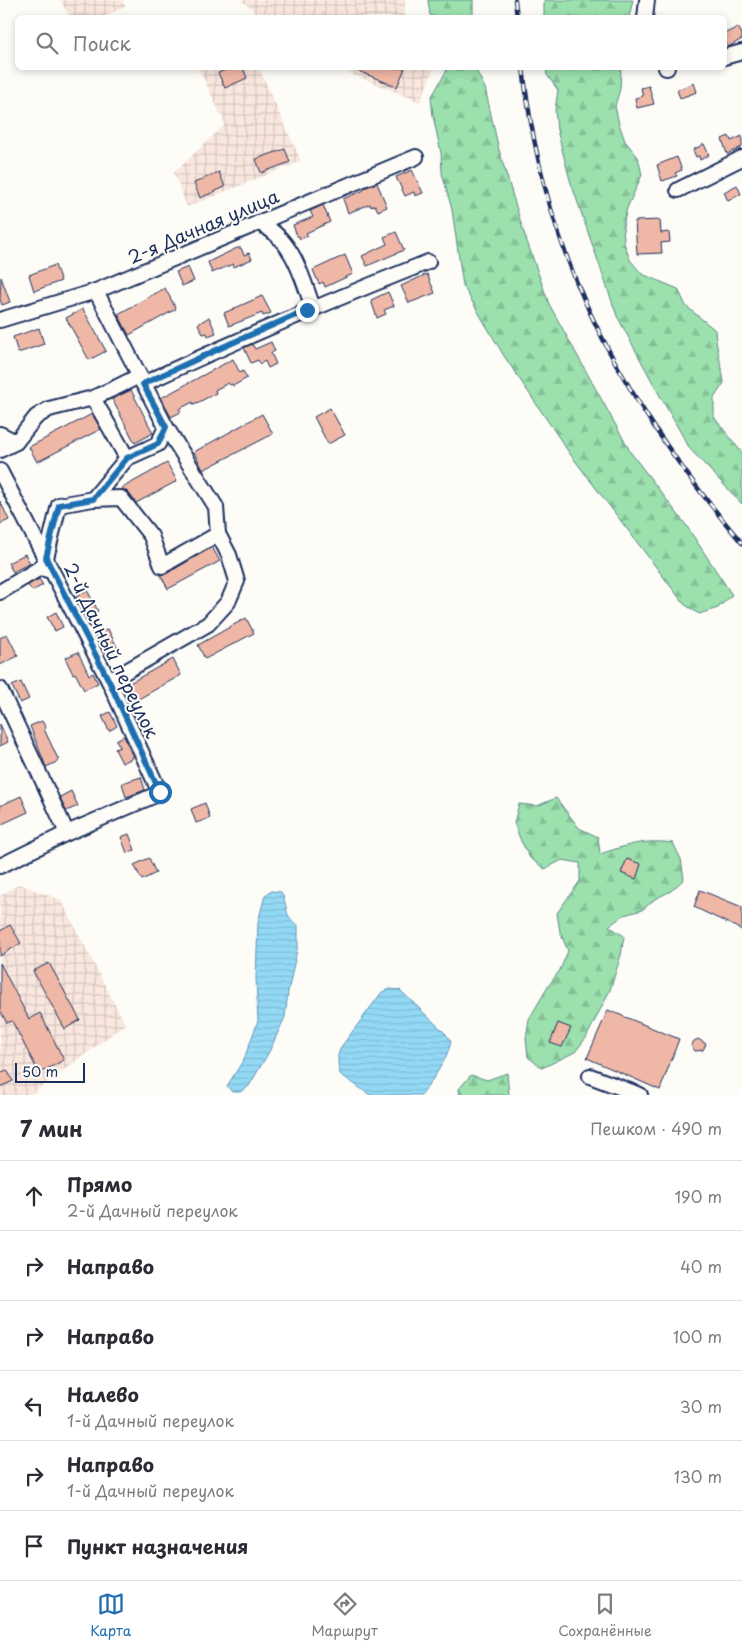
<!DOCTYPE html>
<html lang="ru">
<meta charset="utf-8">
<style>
:root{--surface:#fff;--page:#f7f7f7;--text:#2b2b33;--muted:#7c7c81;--line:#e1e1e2;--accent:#1f6fb2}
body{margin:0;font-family:"Playpen Sans",sans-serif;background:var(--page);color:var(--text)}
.scale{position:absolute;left:15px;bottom:12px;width:70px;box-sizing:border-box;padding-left:5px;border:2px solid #1b2f5e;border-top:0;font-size:14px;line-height:18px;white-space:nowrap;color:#1b2f5e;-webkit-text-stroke:4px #fdfcf7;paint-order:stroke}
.stop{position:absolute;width:15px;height:15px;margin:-11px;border:4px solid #1f6fb2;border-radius:50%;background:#fff}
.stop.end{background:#1f6fb2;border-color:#fff;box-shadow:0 1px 5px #0008}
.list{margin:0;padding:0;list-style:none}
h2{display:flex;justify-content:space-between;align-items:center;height:65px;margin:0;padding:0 20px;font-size:21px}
h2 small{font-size:16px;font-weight:400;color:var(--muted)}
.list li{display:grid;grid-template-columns:32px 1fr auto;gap:15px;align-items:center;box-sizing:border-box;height:70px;padding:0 20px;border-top:1px solid var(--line)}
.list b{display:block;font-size:19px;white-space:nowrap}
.list p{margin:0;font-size:16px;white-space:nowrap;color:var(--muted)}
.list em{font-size:16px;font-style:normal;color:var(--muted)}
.icon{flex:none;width:28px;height:28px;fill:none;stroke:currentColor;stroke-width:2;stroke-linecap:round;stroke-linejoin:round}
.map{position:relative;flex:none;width:742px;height:1095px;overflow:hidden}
.search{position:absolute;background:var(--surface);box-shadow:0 2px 8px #0003;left:15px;right:15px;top:15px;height:55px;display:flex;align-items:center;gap:12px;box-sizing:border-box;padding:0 18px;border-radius:8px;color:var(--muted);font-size:19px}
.sheet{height:485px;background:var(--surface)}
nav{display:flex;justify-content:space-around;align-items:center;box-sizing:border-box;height:70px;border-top:1px solid var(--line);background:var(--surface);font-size:14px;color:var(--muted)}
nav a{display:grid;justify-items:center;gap:2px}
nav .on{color:var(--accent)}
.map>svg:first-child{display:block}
.industrial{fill:url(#industrial-grid)}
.forest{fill:url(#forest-firs);stroke:#5b8886}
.water{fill:url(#water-rules);stroke:#6395b9}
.building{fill:#efb7a5;stroke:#1b2f5e}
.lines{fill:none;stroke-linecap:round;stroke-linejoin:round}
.minor-casing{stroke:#1b2f5e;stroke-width:18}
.minor{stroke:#fdfcf7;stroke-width:14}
.rail-casing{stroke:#1b2f5e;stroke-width:4.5}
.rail{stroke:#fdfcf7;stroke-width:2.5;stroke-dasharray:8;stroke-linecap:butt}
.route{stroke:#1f6fb2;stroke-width:6}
.labels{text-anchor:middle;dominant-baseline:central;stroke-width:4;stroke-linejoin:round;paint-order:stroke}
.street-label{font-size:18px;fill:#1b2f5e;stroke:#fdfcf7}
</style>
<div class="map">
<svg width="742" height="1095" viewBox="0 0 742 1095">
<defs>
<pattern id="industrial-grid" width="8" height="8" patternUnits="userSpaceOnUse" patternTransform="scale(1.25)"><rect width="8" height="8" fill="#f9e7de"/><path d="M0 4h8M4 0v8" fill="none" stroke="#d5c6c1"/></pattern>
<pattern id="forest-firs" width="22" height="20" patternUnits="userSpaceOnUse" patternTransform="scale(1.25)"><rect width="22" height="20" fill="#9be0ad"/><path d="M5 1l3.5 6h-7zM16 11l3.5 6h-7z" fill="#85c097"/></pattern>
<pattern id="water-rules" width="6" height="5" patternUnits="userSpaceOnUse" patternTransform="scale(1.25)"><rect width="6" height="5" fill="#93d9f5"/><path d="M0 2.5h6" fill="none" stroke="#7ebbd4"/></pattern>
</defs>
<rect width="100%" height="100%" fill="#fdfcf7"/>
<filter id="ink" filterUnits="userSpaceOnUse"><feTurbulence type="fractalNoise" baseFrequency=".02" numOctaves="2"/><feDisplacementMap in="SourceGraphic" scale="10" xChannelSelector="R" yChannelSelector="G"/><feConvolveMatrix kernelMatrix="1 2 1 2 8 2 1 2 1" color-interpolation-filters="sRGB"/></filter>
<g filter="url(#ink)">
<g class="industrial">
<polygon points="60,0 122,0 125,6 103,17 70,17"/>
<polygon points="240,0 405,0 404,17 252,18 254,10"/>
<polygon points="201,68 259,68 301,161 187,207 174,173 225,124 199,69"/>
<polygon points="337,68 434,68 420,102"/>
<polygon points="19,884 61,900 125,1024 31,1095 0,1095 0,896"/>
</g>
<g class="forest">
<polygon points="428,0 473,0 473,17 432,17 430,15"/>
<polygon points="544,0 633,0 629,17 544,18"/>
<polygon points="448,68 475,68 485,88 499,150 523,230 549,304 631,453 686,525 732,595 718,608 699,614 684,604 570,454 504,356 463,286 452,210 442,173 441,153 433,116 431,98"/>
<path d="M546 68H619L621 71 620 89 615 106 619 124 625 141 638 157 642 175 627 208 623 226 624 243 630 260 642 274 678 289 686 306 715 330C716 349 722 365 724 383L714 398V417L742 453V504L690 449 660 396 617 316 570 180 557 130 555 110 558 90 547 75Z"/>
<path d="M556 798 579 828 598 837 600 854C628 845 643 839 673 843L681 859 684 879 671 891 655 899 642 910 624 915 609 926 624 936 621 955 610 990 586 1038 575 1052 542 1068 528 1057 526 1038 529 1019 549 985 560 970 568 951 560 932 557 913 580 881V863L562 860 545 869 530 858 521 841 514 823 519 804 537 806Z"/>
<polygon points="507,1073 509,1095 460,1095 459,1089 471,1075 487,1080"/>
</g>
<g class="water">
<path d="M272 891 281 892C289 907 283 916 298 925V945L288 992 285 1017 269 1052 249 1086 240 1092H232L227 1086 244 1059 258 1021 256 978 258 922 265 895Z"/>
<path d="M390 989 400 990 446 1034 451 1042C446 1062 433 1078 422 1095H370L340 1074 338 1064V1055L341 1047 382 992Z"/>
</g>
<g class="building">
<polygon points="738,27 742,34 742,39 728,47 724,40 724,34"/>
<polygon points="230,68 243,68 247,78 225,88 218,73"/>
<polygon points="351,68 405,68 397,87"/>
<polygon points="694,83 697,92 680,98 677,90"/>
<polygon points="649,86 654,104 637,108 635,98 643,96 641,88"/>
<polygon points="729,136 731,141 742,136 742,147 727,154 722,139"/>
<polygon points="704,144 709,155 700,160 699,156 696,157 693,150"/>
<polygon points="285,149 290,162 261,173 256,159"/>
<polygon points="677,157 682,170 675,173 677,176 662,181 657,165"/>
<polygon points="412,170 423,193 415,196 414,192 405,196 396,177"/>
<polygon points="219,172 225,187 200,198 194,183"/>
<polygon points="377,183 387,207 378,211 375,205 371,207 370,204 348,213 343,199 364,190 364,188"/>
<polygon points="737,185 741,194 728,201 724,192"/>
<polygon points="323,205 330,222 306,233 308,236 300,239 299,236 297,236 293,225 313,217 310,211"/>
<polygon points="660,220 661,233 669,232 670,242 661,243 662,253 637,254 635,221"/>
<polygon points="396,232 404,250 367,266 362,256 387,244 384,237"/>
<polygon points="237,248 241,248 244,255 249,253 252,259 234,267 233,264 212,273 208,262"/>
<polygon points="345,255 353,274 325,287 323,282 319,284 313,270"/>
<polygon points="55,265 61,281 34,291 29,275"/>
<polygon points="188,267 194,281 182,286 176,272"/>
<polygon points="427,274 435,293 409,303 401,286"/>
<polygon points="1,277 10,302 2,305 0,299"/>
<polygon points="165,288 176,309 129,335 118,314"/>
<polygon points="388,292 394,306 384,310 386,314 377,318 371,300"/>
<polygon points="262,296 271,313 263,316 262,313 229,326 224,313"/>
<polygon points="83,309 106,351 89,360 66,318"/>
<polygon points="209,317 216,333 208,336 207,333 203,334 198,324"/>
<polygon points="39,328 44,344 18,353 13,337"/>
<polygon points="271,342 275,351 271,353 276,364 268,368 265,361 260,364 258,360 251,363 244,348 252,344 255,349"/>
<polygon points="233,359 240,373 243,371 247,378 233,386 232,384 230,385 228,383 215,390 216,393 199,402 193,404 193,402 179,409 181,412 171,417 161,398"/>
<polygon points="131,390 153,433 135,443 112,399"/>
<polygon points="330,408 345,435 328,444 314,417"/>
<polygon points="92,414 101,429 37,462 29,447"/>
<polygon points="262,414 273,434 203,470 194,452"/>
<polygon points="167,463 177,481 136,503 128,492 123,490 122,488"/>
<polygon points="0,501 9,520 0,524"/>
<polygon points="212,547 220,561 168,589 160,574 166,574"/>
<polygon points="25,554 30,563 13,572 8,563"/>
<polygon points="39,579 43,585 32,591 28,585"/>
<polygon points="87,590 98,611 88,617 76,597"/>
<polygon points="56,612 63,627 55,631 47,617"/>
<polygon points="246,618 254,633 205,659 198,645"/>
<polygon points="108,629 118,649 107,655 97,634"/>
<polygon points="7,634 18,656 0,665 0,638"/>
<polygon points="78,652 89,675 93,673 98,683 84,690 75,673 73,674 65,658"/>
<polygon points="173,659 181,675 135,701 126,685"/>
<polygon points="21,682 29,699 20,703 12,686"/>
<polygon points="110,712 117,726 109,731 102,716"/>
<polygon points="42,721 46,728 44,729 59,761 46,767 30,726"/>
<polygon points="0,724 8,742 0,746"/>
<polygon points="124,736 133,758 122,763 115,749 120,747 116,740"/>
<polygon points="141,777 145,790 126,797 122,783"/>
<polygon points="71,791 78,806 66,811 60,797"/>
<polygon points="21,796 28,812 0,825 0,806"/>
<polygon points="205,803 210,818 196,823 191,809"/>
<polygon points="129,834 135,850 127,853 121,837"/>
<polygon points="149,858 156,873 142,880 134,865"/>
<polygon points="627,859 641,864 636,879 621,873"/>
<polygon points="700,890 742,907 742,930 694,907"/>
<polygon points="10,925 21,943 0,956 0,931"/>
<polygon points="0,963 29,1019 40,1013 64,1060 39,1073 12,1021 7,1023 0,1010"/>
<polygon points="49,963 80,1020 65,1029 33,971"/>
<polygon points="608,1010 679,1039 660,1090 587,1058"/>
<polygon points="558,1023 571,1028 562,1047 550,1043"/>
<polygon points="698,1039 706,1044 703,1050 695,1051 691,1046 694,1041"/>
<polygon points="7,1070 13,1081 0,1087 0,1073"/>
</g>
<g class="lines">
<defs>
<g id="minor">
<polyline points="645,18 647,0"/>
<polyline points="724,57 742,52"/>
<polyline points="666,68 667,68"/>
<polyline points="678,190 742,158"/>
<path d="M259 223C292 238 302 276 313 308"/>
<polyline points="96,291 166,427 216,507 218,534 229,555 237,581 228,602 208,624 109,681"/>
<polyline points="0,320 96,291 416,157"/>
<path d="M143 384C237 340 332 300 428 262"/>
<polyline points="93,398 127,458"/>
<polyline points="0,434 16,442"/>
<polyline points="0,450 16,442 36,417 49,409 93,398 117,387 139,376"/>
<polyline points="0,471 109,681 160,793 67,833 0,866"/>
<polyline points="93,499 127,458 158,444 166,427"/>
<polyline points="40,568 46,558 59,505 93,499 121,498 151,536 162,566 218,534"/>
<polyline points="0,592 40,568 48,570"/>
<polyline points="0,689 67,833"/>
<polyline points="590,1076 640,1095"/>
</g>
</defs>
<use href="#minor" class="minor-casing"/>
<use href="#minor" class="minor"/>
<defs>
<g id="rail">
<polyline points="515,0 517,18"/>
<path d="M523 68C530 129 543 190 564 249 602 357 668 456 742 543"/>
</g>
</defs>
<use href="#rail" class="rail-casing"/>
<use href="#rail" class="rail"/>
</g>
</g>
<g class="lines" filter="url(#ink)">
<polyline class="route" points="160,792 109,681 46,558 59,505 93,499 127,458 158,444 166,427 143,384 223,347 307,310"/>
</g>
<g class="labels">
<g class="street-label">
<text transform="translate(203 226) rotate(-23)">2-я Дачная улица</text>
<text transform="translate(112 650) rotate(64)">2-й Дачный переулок</text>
</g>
</g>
</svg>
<div class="scale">50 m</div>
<div class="stop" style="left:160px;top:792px"></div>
<div class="stop end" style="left:307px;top:310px"></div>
<div class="search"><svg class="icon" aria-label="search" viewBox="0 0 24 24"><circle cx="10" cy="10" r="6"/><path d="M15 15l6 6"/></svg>Поиск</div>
</div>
<section class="sheet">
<h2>7 мин<small>Пешком · 490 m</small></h2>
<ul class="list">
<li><svg class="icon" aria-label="ahead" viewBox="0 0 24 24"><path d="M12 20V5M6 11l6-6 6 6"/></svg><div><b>Прямо</b><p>2-й Дачный переулок</p></div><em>190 m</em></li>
<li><svg class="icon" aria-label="right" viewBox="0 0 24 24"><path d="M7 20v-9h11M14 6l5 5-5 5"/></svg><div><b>Направо</b></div><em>40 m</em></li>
<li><svg class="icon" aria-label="right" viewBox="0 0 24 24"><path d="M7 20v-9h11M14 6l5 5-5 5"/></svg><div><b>Направо</b></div><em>100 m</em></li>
<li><svg class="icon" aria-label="left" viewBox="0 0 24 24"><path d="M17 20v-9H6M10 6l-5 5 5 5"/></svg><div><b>Налево</b><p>1-й Дачный переулок</p></div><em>30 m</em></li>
<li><svg class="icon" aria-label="right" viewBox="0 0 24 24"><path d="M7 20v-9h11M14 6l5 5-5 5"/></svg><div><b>Направо</b><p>1-й Дачный переулок</p></div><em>130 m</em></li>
<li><svg class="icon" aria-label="arrive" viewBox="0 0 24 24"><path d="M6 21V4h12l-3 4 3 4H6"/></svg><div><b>Пункт назначения</b></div></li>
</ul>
</section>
<nav>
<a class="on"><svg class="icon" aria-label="map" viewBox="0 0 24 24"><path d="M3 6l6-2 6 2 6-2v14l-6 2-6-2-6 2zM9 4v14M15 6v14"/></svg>Карта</a>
<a><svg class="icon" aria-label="directions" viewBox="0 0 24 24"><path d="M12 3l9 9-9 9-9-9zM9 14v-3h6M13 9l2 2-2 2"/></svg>Маршрут</a>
<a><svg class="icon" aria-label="saved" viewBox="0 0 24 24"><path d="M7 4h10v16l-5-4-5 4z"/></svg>Сохранённые</a>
</nav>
